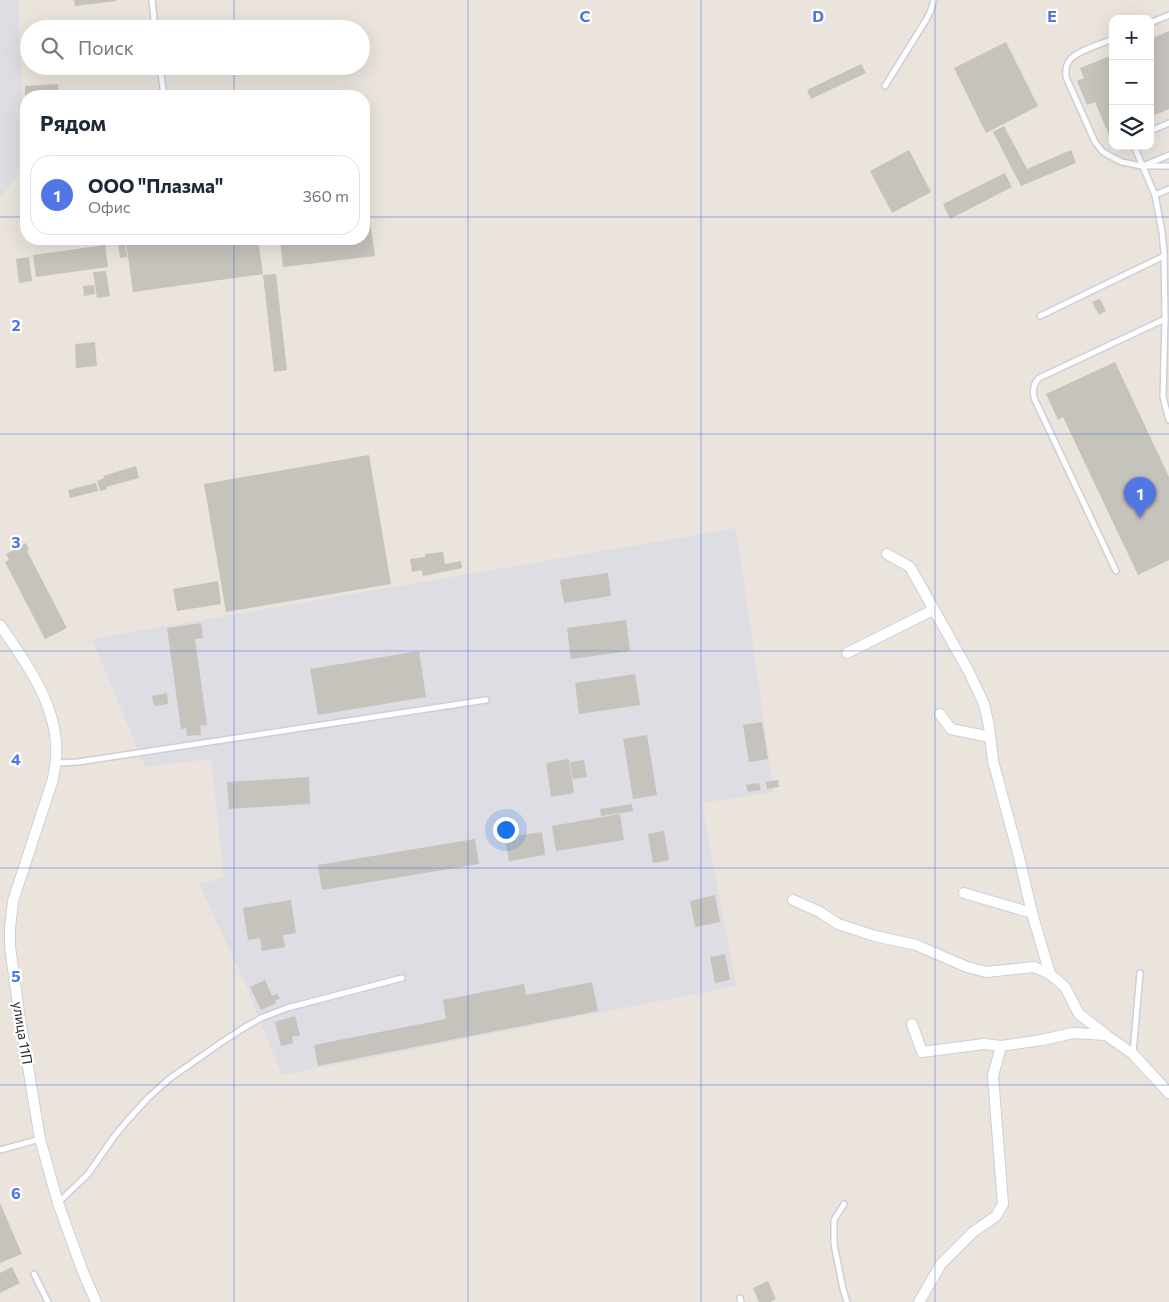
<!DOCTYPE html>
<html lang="ru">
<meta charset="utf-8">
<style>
:root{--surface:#fff;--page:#f6f6f7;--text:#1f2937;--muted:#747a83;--line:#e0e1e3;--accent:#5177e4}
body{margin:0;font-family:Commissioner,sans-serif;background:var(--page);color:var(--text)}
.controls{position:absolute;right:15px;top:15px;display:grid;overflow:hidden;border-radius:10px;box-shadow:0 5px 20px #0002}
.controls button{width:45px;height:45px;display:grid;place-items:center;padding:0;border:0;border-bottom:1px solid var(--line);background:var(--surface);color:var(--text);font:25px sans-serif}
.you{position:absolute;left:505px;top:829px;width:18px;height:18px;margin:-12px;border:4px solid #fff;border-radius:50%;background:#1a73e8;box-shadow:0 0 0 8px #1a73e833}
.badge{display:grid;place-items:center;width:32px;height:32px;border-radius:50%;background:var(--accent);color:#fff;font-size:16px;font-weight:700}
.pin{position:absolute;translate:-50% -41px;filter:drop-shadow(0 1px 2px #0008)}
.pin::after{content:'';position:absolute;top:26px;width:18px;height:15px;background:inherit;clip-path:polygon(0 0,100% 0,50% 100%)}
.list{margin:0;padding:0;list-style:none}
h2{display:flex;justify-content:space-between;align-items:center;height:65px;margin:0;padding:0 20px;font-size:21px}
h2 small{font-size:16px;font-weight:400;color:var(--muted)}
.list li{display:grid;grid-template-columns:32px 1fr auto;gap:15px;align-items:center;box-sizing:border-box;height:80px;margin:0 10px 10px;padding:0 10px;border:1px solid var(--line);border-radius:20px}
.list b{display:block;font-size:19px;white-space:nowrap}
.list p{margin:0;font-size:16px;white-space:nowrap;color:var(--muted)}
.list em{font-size:16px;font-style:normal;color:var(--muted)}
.icon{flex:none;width:28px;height:28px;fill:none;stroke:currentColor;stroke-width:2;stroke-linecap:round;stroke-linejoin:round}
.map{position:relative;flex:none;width:1169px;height:1302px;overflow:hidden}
.search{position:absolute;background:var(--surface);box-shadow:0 5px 20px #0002;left:20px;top:20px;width:350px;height:55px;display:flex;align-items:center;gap:12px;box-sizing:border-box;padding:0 18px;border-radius:28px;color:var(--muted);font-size:19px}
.panel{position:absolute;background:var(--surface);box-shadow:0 5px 20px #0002;left:20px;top:90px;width:350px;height:155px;border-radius:20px}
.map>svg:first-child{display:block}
.industrial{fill:#dedde3}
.building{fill:#c6c2bc}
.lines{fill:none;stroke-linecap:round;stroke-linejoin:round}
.lane-casing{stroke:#cccfda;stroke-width:8}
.street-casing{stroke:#cccfda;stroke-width:12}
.lane{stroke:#fff;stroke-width:5}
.street{stroke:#fff;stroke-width:10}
.grid{fill:none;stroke:#5177e4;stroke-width:1;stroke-opacity:0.55}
.labels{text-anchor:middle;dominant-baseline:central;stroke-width:4.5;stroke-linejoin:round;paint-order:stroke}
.street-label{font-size:14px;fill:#2a2a2a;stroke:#fff}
.grid-label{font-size:16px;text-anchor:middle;font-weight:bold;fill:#5177e4;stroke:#fff;stroke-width:4.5;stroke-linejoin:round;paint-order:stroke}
</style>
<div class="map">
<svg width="1169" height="1302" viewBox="0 0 1169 1302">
<rect width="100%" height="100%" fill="#eae4dd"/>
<g class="industrial">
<polygon points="0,0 18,0 25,166 0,198"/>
<polygon points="736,528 774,792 702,803 736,986 282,1075 256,1012 245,983 199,884 224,878 211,759 145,767 92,639"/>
</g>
<g class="building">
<polygon points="74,0 116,0 116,1 75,6"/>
<polygon points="1169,31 1169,109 1150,117 1150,39"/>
<polygon points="1006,42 1038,106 986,133 954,68"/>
<polygon points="1113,55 1113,133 1109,135 1095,102 1087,105 1077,81 1084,78 1080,68"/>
<polygon points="861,64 866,73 811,99 807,90"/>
<polygon points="58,84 59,96 25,96 25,86"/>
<polygon points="1004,126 1027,169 1071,150 1076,163 1021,186 993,132"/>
<polygon points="909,150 931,192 892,213 870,171"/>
<polygon points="1005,173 1012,187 950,219 943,204"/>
<polygon points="370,221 375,256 283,267 280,239 364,239 364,222"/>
<polygon points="152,239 258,239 263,274 133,292 126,243"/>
<polygon points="125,244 127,257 120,258 118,245"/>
<polygon points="105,245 108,267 36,277 33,255"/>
<polygon points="29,257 32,281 19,283 16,259"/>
<polygon points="106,271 110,296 97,298 93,272"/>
<polygon points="276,274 287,370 274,372 263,275"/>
<polygon points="94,285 95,294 84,296 83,286"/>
<polygon points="1100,299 1106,311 1099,315 1092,302"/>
<polygon points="95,342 97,366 76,368 75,344"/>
<polygon points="1115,362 1169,477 1169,560 1138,575 1063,417 1058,420 1046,394"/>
<polygon points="369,455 391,584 226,612 204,484"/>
<polygon points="136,466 139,478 106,487 107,489 100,491 97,481 104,478 103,476"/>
<polygon points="96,483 98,491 70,498 68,490"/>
<polygon points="26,543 29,549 27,551 67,628 45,639 5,562 9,560 6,554"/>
<polygon points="443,552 445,564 461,561 462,568 423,576 422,570 412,572 410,559 425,557 425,554"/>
<polygon points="608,573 611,596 564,603 560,580"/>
<polygon points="218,581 221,604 177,611 173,589"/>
<polygon points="626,620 630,651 571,659 567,628"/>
<polygon points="201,623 203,638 195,639 207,725 200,726 201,735 187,736 186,728 181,729 167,628"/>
<polygon points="419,651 426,697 318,715 310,669"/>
<polygon points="635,674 640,705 579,714 575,683"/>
<polygon points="167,693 168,704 154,706 152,696"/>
<polygon points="762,722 768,759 749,762 743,725"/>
<polygon points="647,735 657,795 633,799 623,739"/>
<polygon points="569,759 574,793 551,797 546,763"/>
<polygon points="584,760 587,777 573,779 570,762"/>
<polygon points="309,777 310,804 229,809 227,782"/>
<polygon points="778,780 779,787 767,789 766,782"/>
<polygon points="759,783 761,790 748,792 746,785"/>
<polygon points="632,804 633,811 601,816 600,809"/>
<polygon points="620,814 624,840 556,851 552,826"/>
<polygon points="664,831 669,860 653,863 648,834"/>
<polygon points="542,832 545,855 509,861 505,838"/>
<polygon points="475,839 479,864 322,890 318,865"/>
<polygon points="715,895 720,922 695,927 690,901"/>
<polygon points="291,900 296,933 283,935 285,947 262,951 260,938 248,940 243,908"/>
<polygon points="725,954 730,980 715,983 710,957"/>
<polygon points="265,980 272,996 277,994 280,998 275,1001 276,1003 261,1010 250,987"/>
<polygon points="592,982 598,1011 318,1066 314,1045 446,1019 443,1000 524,984 526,995"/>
<polygon points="295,1016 300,1035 292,1037 293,1043 281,1046 275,1022"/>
<polygon points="0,1203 22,1254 0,1263"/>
<polygon points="12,1267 20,1283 0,1293 0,1273"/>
<polygon points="768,1281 776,1299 770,1302 759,1302 753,1288"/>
</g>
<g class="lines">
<defs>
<g id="lane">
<polyline points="152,0 155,29"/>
<polyline points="1150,23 1169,15"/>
<path d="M1113 39C1102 44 1075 51 1069 61 1065 66 1066 71 1066 77L1095 142 1103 152 1112 157 1122 162 1142 166H1169"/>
<polyline points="160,66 164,96"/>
<polyline points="885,86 926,20 931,10 934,0"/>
<polyline points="1150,131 1169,123"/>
<polyline points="1134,146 1155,195"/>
<polyline points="1145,165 1169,155"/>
<polyline points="1040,316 1164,256"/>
<polyline points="1165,319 1163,397 1169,420"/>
<path d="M1116 571 1034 398C1033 389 1033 384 1039 378L1165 319 1164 253 1162 232 1155 195 1169 189"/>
<polyline points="56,763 78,762 486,700"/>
<polyline points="1133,1053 1140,973"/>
<polyline points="0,1150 40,1139"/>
<polyline points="58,1203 88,1174 113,1138 127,1121 148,1098 169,1079 222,1042 242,1029 261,1018 287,1008 402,978"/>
<polyline points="844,1204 834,1220 834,1244 843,1289 847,1302"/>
<polyline points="34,1274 48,1302"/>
<polyline points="740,1298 741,1302"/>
</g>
<g id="street">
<polyline points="887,554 910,567 969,672 984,704 989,726 993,761 1019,857 1032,913 1050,974"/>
<path d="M0 625C28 665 60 709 56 760 55 767 54 773 53 779L13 901 10 928V947L20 1019 40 1139 58 1203 83 1272 96 1302"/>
<polyline points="847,653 933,610"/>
<polyline points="940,714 951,729 990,737"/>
<polyline points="964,893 1032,913"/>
<polyline points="793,900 820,912 838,924 875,936 916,945 967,967 986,972 1034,967 1050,974 1065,987 1079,1014 1105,1034"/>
<polyline points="912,1024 922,1052 984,1044 1001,1046"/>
<polyline points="919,1302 941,1264 972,1233 996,1216 1003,1204 993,1076 1001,1046 1042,1040 1073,1033 1106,1035 1133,1054 1169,1093"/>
</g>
</defs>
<use href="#lane" class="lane-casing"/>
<use href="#street" class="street-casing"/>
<use href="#lane" class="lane"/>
<use href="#street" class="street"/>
</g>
<path class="grid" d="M234 0V29M468 0V1302M701 0V1302M935 0V1302M234 66V96M0 217H26M364 217H1169M234 239V1302M0 434H1169M0 651H1169M0 868H1169M0 1085H1169"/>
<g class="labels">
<g class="street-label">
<text transform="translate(23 1033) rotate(81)">улица 11П</text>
</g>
</g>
<g class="grid-label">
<text x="585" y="22">C</text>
<text x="818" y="22">D</text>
<text x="1052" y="22">E</text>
<text x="16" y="331">2</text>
<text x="16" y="548">3</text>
<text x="16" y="765">4</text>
<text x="16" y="982">5</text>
<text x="16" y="1199">6</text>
</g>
</svg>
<div class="controls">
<button>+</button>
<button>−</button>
<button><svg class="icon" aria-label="layers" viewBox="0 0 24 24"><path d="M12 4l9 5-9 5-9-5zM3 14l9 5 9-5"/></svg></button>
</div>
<div class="you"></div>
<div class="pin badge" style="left:1140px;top:518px">1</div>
<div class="search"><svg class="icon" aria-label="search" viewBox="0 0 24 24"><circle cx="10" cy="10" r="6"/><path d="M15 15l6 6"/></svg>Поиск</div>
<section class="panel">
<h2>Рядом<small></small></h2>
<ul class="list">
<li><span class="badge">1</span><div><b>ООО &quot;Плазма&quot;</b><p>Офис</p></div><em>360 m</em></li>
</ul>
</section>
</div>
